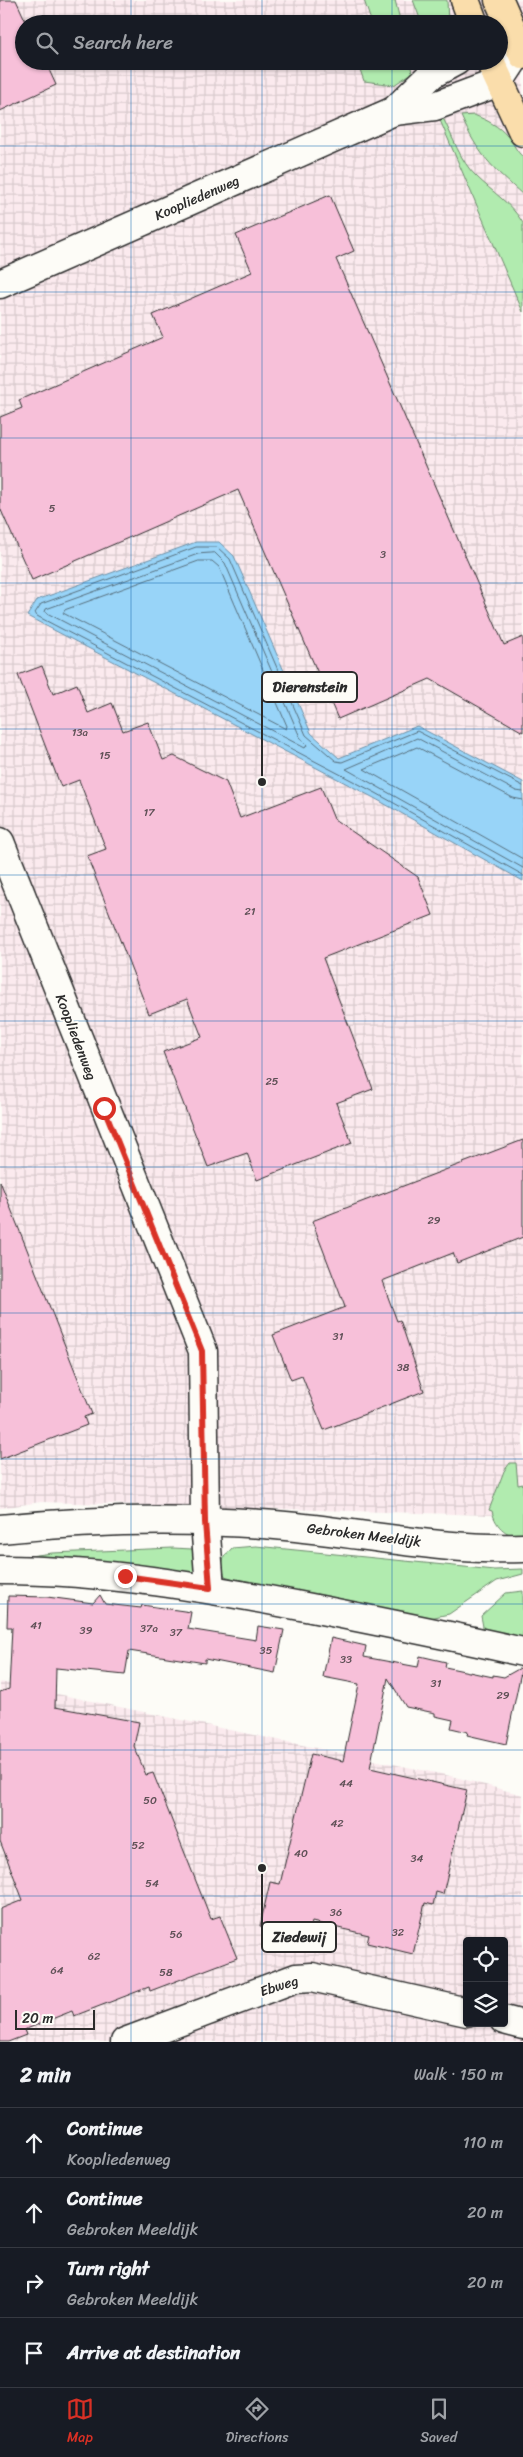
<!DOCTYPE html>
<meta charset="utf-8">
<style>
:root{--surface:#171b24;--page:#20242c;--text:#f1f3f6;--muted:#9ea1a6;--line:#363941;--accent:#d93025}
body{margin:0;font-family:Sriracha,sans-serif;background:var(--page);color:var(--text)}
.controls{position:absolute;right:15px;bottom:15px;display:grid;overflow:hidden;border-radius:5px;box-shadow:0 1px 4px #0004}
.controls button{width:45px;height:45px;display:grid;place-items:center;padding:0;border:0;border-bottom:1px solid var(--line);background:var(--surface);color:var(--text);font:25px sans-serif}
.scale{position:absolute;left:15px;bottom:12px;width:80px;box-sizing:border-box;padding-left:5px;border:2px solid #2b2b2b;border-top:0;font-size:14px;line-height:18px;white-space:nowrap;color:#2b2b2b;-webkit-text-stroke:4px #fdfcf7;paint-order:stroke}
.stop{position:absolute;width:15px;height:15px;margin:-11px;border:4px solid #d93025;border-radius:50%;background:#fff}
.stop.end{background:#d93025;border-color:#fff;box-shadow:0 1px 5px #0008}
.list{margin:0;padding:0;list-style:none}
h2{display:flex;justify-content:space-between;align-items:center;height:65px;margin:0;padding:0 20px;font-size:21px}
h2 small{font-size:16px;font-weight:400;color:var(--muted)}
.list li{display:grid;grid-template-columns:32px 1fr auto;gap:15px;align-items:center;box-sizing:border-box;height:70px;padding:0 20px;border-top:1px solid var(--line)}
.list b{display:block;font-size:19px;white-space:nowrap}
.list p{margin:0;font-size:16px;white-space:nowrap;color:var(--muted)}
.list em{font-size:16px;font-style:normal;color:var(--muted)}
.icon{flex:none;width:28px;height:28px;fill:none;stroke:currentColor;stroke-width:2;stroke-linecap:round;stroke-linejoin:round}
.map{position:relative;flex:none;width:523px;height:2042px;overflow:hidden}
.search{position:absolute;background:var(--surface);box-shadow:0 1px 4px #0004;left:15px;right:15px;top:15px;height:55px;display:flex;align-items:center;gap:12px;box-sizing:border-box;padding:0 18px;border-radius:28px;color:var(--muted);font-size:19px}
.sheet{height:345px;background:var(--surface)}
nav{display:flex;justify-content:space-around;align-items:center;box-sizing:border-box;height:70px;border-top:1px solid var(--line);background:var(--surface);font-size:14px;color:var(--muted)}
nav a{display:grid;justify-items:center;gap:2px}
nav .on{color:var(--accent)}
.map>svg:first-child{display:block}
.industrial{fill:url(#industrial-grid);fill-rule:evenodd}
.green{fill:#b1ebaf;stroke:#6e8b6d}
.water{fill:#98d4f8;stroke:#6c90a6}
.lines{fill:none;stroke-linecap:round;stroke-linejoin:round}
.shore{stroke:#576f7d;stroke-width:1}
.building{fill:#f7c0d9;stroke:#2b2b2b}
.minor-casing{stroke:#2b2b2b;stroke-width:31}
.major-casing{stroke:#2b2b2b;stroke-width:31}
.minor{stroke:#fdfcf7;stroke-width:28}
.major{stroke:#faddab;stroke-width:28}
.route{stroke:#d93025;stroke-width:6}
.grid{fill:none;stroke:#1f6fb2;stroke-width:1;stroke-opacity:0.55}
.labels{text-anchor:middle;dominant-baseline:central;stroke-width:4;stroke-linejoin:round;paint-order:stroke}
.number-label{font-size:11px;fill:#5e5056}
.street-label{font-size:14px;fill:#2b2b2b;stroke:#fdfcf7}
.leader{fill:none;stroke:#2b2b2b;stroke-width:2}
.callout-dot{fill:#2b2b2b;stroke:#fdfcf7;stroke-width:2}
.callout{fill:#fdfcf7;stroke:#2b2b2b;stroke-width:2}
.callout-label{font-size:15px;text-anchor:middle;font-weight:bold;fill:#2b2b2b}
</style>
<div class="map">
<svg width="523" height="2042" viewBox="0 0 523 2042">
<defs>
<pattern id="industrial-grid" width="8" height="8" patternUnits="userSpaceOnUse" patternTransform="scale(1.25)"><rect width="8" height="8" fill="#fbeaee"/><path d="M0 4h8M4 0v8" fill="none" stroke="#d7c9cc"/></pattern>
</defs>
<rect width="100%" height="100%" fill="#fdfcf7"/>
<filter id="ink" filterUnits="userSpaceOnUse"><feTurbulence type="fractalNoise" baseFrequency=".02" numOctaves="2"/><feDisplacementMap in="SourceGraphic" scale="10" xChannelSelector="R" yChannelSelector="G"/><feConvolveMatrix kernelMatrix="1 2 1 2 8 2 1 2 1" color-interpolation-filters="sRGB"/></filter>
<g filter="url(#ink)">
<g class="industrial">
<path d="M0 0H523V1516L41 1502 0 1508ZM24 24H499V61H24Z"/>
<path d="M0 1682 455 1777 523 1795V2042H0ZM467 1941H504V2023H467Z"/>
</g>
<g class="green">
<polygon points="364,0 395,0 401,24 372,24"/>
<polygon points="413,0 447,0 448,24 422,24"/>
<polygon points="357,61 410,61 412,73 394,85 364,81"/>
<path d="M474 115C487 120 499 126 508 137 514 144 516 151 523 157V195C492 167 478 155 461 116Z"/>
<path d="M439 118H443C453 137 460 161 476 176 492 192 511 203 523 223V312Z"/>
<path d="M510 1463H516L518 1485 523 1484V1536C508 1537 496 1528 492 1511L489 1510 504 1471Z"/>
<polygon points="256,1546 494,1570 523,1569 523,1574 497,1581 449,1614 430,1618 250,1584 225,1576 221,1567 224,1557 232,1548"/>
<path d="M173 1548 192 1549C199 1559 200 1563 193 1574L0 1560 52 1553Z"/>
<polygon points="523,1591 523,1635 520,1639 484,1632 481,1616 506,1593"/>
</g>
<polygon class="water" points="196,542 219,542 234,556 311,733 339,758 417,726 523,782 523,881 374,798 27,616 37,600"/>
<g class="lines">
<g class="shore">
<polygon points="215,553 225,563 300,737 307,745 305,748 45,612 46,609 198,554"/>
<polygon points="199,561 212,561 219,567 287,726 286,729 63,613 65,610"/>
<polyline points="523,786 417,731 342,762 336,761 306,735 230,559 217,547 196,547 41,604 35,613 37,616 376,793 523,875"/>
<polyline points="523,792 516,791 417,738 346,769 523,868"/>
<polyline points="523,800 513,798 417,747 364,769 523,859"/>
</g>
</g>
<g class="building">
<polygon points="0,0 16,0 27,24 24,24 24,61 45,61 56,85 0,111"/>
<polygon points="330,195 354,251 336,259 504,645 523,637 523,732 430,679 338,719 238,490 32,580 0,508 0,417 22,408 19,400 163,337 153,315 252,272 236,235"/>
<polygon points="42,666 53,694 77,684 88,713 112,703 123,731 148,722 163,760 174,756 226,782 240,818 321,787 334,819 418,877 433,915 323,958 373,1089 336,1103 352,1143 257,1180 247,1153 208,1167 163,1052 202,1037 187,999 149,1014 87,856 106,849 79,780 61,787 18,675"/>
<polygon points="523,1140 523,1237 457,1263 453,1253 382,1281 397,1321 400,1320 424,1391 324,1430 302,1376 291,1380 273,1335 345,1307 312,1221"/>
<polygon points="0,1181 92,1414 84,1417 87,1425 0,1459"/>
<polygon points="100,1595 105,1604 141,1608 142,1605 191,1612 188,1629 256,1640 258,1626 284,1630 275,1673 205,1659 205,1663 129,1651 125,1675 56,1668 55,1707 139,1722 134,1746 146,1775 153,1773 211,1919 220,1916 237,1958 150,1991 149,1987 74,2016 72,2011 24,2030 26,2035 8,2042 0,2042 0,1909 23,1900 0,1841 0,1692 9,1689 12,1627 7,1627 8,1596 47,1597 93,1603"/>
<polygon points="331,1638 366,1646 364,1657 418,1667 420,1656 446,1662 445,1667 493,1677 493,1675 504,1677 522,1667 506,1744 467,1735 468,1732 451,1728 453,1720 435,1716 435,1713 406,1707 388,1678 370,1768 467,1790 443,1894 436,1892 433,1905 425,1903 413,1954 367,1943 369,1935 312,1922 308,1937 260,1926 270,1882 280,1884 311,1754 343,1761 359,1684 323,1677"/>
</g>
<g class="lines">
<defs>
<g id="minor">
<polyline points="394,111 432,74 456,61"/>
<polyline points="0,284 394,111 435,106 499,82 520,50 499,48"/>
<polyline points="0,842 203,1351 205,1522 210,1588"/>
<path d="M0 1529C98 1519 198 1517 296 1527 371 1535 448 1551 523 1548"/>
<path d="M0 1570C107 1570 207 1588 311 1608 382 1622 453 1636 523 1652"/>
<polyline points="504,2020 523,2025"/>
<polyline points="125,2042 296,1978 312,1977 467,2012"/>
</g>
<g id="major">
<polyline points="465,0 474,24"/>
<polyline points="499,0 523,55"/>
<polyline points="490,61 523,132"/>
</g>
</defs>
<use href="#minor" class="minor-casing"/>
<use href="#major" class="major-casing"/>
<use href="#minor" class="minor"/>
<use href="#major" class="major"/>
</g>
</g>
<g class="lines" filter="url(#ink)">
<polyline class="route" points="104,1108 202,1351 205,1522 210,1588 125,1576"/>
</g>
<path class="grid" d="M131 0V24M262 0V24M392 0V24M131 61V2042M262 61V2042M392 61V2042M0 146H523M0 292H523M0 438H523M0 583H523M0 729H523M0 875H523M0 1021H523M0 1167H523M0 1313H523M0 1459H523M0 1604H523M0 1750H523M0 1896H523"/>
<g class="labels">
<g class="number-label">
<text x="52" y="508">5</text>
<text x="383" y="554">3</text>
<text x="80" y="732">13a</text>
<text x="105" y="755">15</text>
<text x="149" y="812">17</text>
<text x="250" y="911">21</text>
<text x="272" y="1081">25</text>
<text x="434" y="1220">29</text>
<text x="338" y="1336">31</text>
<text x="403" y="1367">38</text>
<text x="36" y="1625">41</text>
<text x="149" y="1628">37a</text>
<text x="86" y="1630">39</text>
<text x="176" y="1632">37</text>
<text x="266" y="1650">35</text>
<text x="346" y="1659">33</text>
<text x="436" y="1683">31</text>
<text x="503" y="1695">29</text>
<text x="346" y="1783">44</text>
<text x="150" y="1800">50</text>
<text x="337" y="1823">42</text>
<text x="138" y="1845">52</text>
<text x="301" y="1853">40</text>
<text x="417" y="1858">34</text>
<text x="152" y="1883">54</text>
<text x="336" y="1912">36</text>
<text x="398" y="1932">32</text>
<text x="176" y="1934">56</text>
<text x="94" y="1956">62</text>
<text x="57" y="1970">64</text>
<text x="166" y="1972">58</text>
</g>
<g class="street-label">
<text transform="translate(197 198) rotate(-24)">Koopliedenweg</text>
<text transform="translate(76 1037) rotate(69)">Koopliedenweg</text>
<text transform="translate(364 1535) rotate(7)">Gebroken Meeldijk</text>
<text transform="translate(279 1986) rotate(-18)">Ebweg</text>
</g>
</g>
<path class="leader" d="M262 782L262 687M262 1868L262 1937"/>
<g class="callout-dot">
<circle cx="262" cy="782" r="5"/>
<circle cx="262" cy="1868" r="5"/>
</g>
<g class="callout">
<rect x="262" y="672" width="95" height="30" rx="5"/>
<rect x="262" y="1922" width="74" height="30" rx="5"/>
</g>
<g class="callout-label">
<text x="310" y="692">Dierenstein</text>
<text x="299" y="1942">Ziedewij</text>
</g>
</svg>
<div class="controls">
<button><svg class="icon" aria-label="locate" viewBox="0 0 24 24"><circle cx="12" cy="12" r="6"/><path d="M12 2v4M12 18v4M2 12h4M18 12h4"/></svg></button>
<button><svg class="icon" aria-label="layers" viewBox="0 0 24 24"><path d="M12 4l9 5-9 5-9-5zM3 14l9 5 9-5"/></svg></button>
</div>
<div class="scale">20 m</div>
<div class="stop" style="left:104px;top:1108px"></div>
<div class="stop end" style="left:125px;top:1576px"></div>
<div class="search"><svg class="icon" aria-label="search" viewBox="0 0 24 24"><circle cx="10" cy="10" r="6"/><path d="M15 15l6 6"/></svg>Search here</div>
</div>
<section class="sheet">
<h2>2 min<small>Walk · 150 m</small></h2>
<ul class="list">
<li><svg class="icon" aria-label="ahead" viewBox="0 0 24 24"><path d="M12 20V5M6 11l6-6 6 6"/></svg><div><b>Continue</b><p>Koopliedenweg</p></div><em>110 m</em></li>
<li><svg class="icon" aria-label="ahead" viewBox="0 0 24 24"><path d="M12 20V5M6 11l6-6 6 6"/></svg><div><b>Continue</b><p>Gebroken Meeldijk</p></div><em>20 m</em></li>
<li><svg class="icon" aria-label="right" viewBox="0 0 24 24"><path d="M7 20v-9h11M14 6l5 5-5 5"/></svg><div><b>Turn right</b><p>Gebroken Meeldijk</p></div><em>20 m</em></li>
<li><svg class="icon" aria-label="arrive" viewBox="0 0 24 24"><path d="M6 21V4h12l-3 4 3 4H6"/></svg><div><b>Arrive at destination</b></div></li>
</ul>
</section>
<nav>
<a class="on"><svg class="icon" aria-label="map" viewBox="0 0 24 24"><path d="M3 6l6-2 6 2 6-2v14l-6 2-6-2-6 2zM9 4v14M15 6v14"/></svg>Map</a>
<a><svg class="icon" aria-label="directions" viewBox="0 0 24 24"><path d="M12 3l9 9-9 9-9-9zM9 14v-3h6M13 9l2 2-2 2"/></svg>Directions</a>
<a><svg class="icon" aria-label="saved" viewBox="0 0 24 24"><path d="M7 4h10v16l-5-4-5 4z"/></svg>Saved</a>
</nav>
